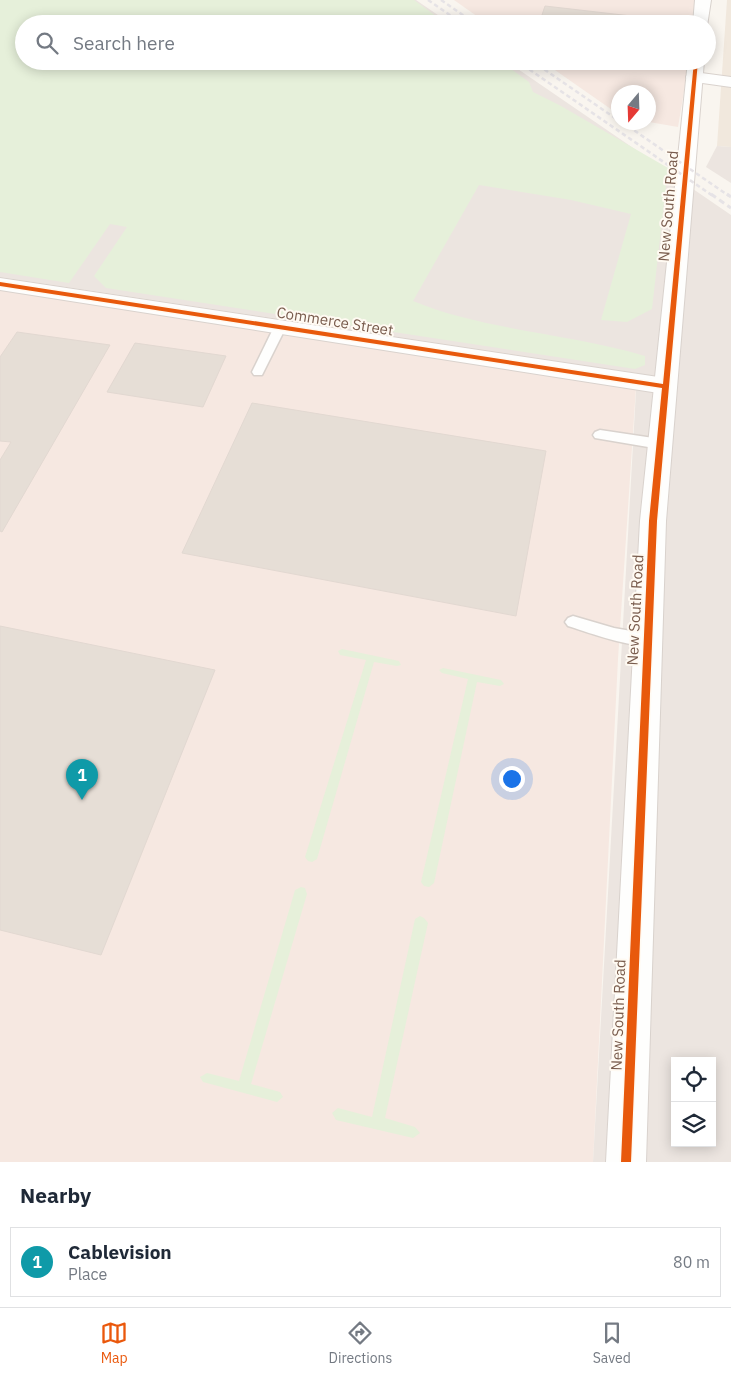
<!DOCTYPE html>
<style>
:root{--surface:#fff;--page:#f2f2f3;--text:#1f2937;--muted:#747a83;--line:#e0e1e3;--accent:#ea580c}
body{margin:0;font-family:"IBM Plex Sans",sans-serif;background:var(--page);color:var(--text)}
.controls{position:absolute;right:15px;bottom:15px;display:grid;overflow:hidden;border-radius:0px;box-shadow:0 2px 12px #0003}
.controls button{width:45px;height:45px;display:grid;place-items:center;padding:0;border:0;border-bottom:1px solid var(--line);background:var(--surface);color:var(--text);font:25px sans-serif}
.compass{position:absolute;left:611px;top:85px;width:45px;height:45px;border-radius:50%;background:var(--surface);box-shadow:0 2px 12px #0003;rotate:199deg}
.you{position:absolute;left:511px;top:778px;width:18px;height:18px;margin:-12px;border:4px solid #fff;border-radius:50%;background:#1a73e8;box-shadow:0 0 0 8px #1a73e833}
.badge{display:grid;place-items:center;width:32px;height:32px;border-radius:50%;background:var(--accent);color:#fff;font-size:16px;font-weight:700}
.pin{position:absolute;translate:-50% -41px;filter:drop-shadow(0 1px 2px #0008)}
.pin::after{content:'';position:absolute;top:26px;width:18px;height:15px;background:inherit;clip-path:polygon(0 0,100% 0,50% 100%)}
.list{margin:0;padding:0;list-style:none}
h2{display:flex;justify-content:space-between;align-items:center;height:65px;margin:0;padding:0 20px;font-size:21px}
h2 small{font-size:16px;font-weight:400;color:var(--muted)}
.list li{display:grid;grid-template-columns:32px 1fr auto;gap:15px;align-items:center;box-sizing:border-box;height:70px;margin:0 10px 10px;padding:0 10px;border:1px solid var(--line);border-radius:0px}
.list b{display:block;font-size:19px;white-space:nowrap}
.list p{margin:0;font-size:16px;white-space:nowrap;color:var(--muted)}
.list em{font-size:16px;font-style:normal;color:var(--muted)}
.icon{flex:none;width:28px;height:28px;fill:none;stroke:currentColor;stroke-width:2;stroke-linecap:round;stroke-linejoin:round}
.map{position:relative;flex:none;width:731px;height:1162px;overflow:hidden}
.search{position:absolute;background:var(--surface);box-shadow:0 2px 12px #0003;left:15px;right:15px;top:15px;height:55px;display:flex;align-items:center;gap:12px;box-sizing:border-box;padding:0 18px;border-radius:28px;color:var(--muted);font-size:19px}
.sheet{height:145px;background:var(--surface)}
nav{display:flex;justify-content:space-around;align-items:center;box-sizing:border-box;height:70px;border-top:1px solid var(--line);background:var(--surface);font-size:14px;color:var(--muted)}
nav a{display:grid;justify-items:center;gap:2px}
nav .on{color:var(--accent)}
.map>svg:first-child{display:block}
.residential{fill:#f1e8dd}
.commercial{fill:#f6e8e1}
.industrial{fill:#ece5e0;fill-rule:evenodd}
.green{fill:#e6f0da}
.building{fill:#e6ded6;stroke:#e2d8d1}
.lines{fill:none;stroke-linecap:round;stroke-linejoin:round}
.service-casing{stroke:#d9d2cd;stroke-width:3}
.minor-casing{stroke:#d9d2cd;stroke-width:2}
.tertiary-casing{stroke:#d9d2cd;stroke-width:2}
.service{fill:#fefefd;fill-rule:evenodd}
.minor{fill:#fefefd;fill-rule:evenodd}
.tertiary{fill:#fefefd;fill-rule:evenodd}
.rail-far1{stroke:#e6e3e6;stroke-width:2.5;stroke-dasharray:4.5 3;stroke-linecap:butt}
.rail{stroke:#e6e3e6;stroke-width:3;stroke-dasharray:6 4;stroke-linecap:butt}
.cycleway-casing{stroke:#fffaf2;stroke-width:3}
.cycleway{fill:#e8590c;fill-rule:evenodd}
.labels{text-anchor:middle;dominant-baseline:central;stroke-width:4;stroke-linejoin:round;paint-order:stroke}
.street-label{font-size:15px;fill:#795c4d;stroke:#fffaf2}
</style>
<div class="map">
<svg width="731" height="1162" viewBox="0 0 731 1162">
<rect width="100%" height="100%" fill="#f9f5ef"/>
<polygon class="residential" points="727,0 731,0 731,147 717,146"/>
<g class="commercial">
<polygon points="454,0 698,0 694,24 488,24"/>
<polygon points="542,61 689,61 678,127 649,122 648,92 618,92 618,114"/>
<polygon points="0,277 637,372 618,659 593,1162 0,1162"/>
</g>
<g class="industrial">
<path d="M0 0H416L451 24H24V61H506L731 215V1162H593L637 373 0 277ZM675 1061H712V1143H675Z"/>
<polygon points="717,146 731,147 731,183 706,167"/>
</g>
<g class="green">
<path d="M0 0H414L447 24H24V61H500L529 82 533 92 561 106 668 168 652 309 627 322 601 320 631 214 571 200 479 185 413 301C486 331 569 333 645 356V365L635 369 106 288 94 276 127 227 110 224 69 283 0 272Z"/>
<polygon points="342,649 399,661 401,665 397,666 374,662 317,859 312,862 308,861 305,857 366,660 340,655 338,651"/>
<polygon points="443,668 501,680 504,684 500,686 477,682 434,883 429,887 424,886 421,882 468,679 442,673 439,670"/>
<polygon points="301,887 305,888 307,894 251,1084 280,1092 283,1097 277,1102 203,1082 200,1077 207,1073 239,1081 295,890"/>
<polygon points="420,916 424,918 428,923 385,1118 415,1127 420,1133 413,1138 336,1120 332,1113 338,1108 372,1117 415,919"/>
</g>
<g class="building">
<polygon points="545,6 657,19 656,24 539,24"/>
<polygon points="17,332 110,345 2,532 0,531 0,460 11,442 0,441 0,357"/>
<polygon points="135,343 226,356 203,407 107,392"/>
<polygon points="252,403 546,451 516,616 182,553"/>
<polygon points="0,626 215,670 101,955 0,930"/>
</g>
<g class="lines">
<defs>
<g id="service">
<polygon points="280,323 286,327 262,375 254,375 252,372 274,327"/>
<polygon points="600,430 660,439 665,441 667,444 665,447 660,449 595,438 593,435 595,432"/>
<path d="M573 616 614 628 654 635 656 640 654 645C637 650 586 632 568 626L565 622 568 618Z"/>
</g>
<g id="minor">
<polygon points="694,72 731,77 731,87 688,81 686,77 688,73"/>
<polygon points="0,278 665,378 673,381 677,386 673,391 665,394 0,290"/>
</g>
<g id="tertiary">
<polygon points="695,0 711,0 707,26 707,24 693,24"/>
<polygon points="688,61 704,61 666,521 646,1162 606,1162 640,521"/>
</g>
</defs>
<use href="#service" class="service-casing"/>
<use href="#minor" class="minor-casing"/>
<use href="#tertiary" class="tertiary-casing"/>
<use href="#service" class="service"/>
<use href="#minor" class="minor"/>
<use href="#tertiary" class="tertiary"/>
<g class="rail-far1">
<polyline points="428,0 463,24"/>
<polyline points="441,0 476,24"/>
<polyline points="517,61 713,196"/>
<polyline points="532,61 618,120"/>
<polyline points="622,122 729,196"/>
</g>
<g class="rail">
<polyline points="711,194 731,208"/>
<polyline points="727,194 731,197"/>
</g>
<defs>
<polygon id="cycleway" points="694,61 698,61 657,521 631,1162 621,1162 649,521 662,388 0,286 0,282 663,384"/>
</defs>
<use href="#cycleway" class="cycleway-casing"/>
<use href="#cycleway" class="cycleway"/>
</g>
<g class="labels">
<g class="street-label">
<text transform="translate(668 206) rotate(-85)">New South Road</text>
<text transform="translate(335 321) rotate(9)">Commerce Street</text>
<text transform="translate(635 610) rotate(-87)">New South Road</text>
<text transform="translate(618 1015) rotate(-88)">New South Road</text>
</g>
</g>
</svg>
<div class="controls">
<button><svg class="icon" aria-label="locate" viewBox="0 0 24 24"><circle cx="12" cy="12" r="6"/><path d="M12 2v4M12 18v4M2 12h4M18 12h4"/></svg></button>
<button><svg class="icon" aria-label="layers" viewBox="0 0 24 24"><path d="M12 4l9 5-9 5-9-5zM3 14l9 5 9-5"/></svg></button>
</div>
<svg class="compass" viewBox="-18 -18 36 36"><path d="M0-13l5 13h-10z" fill="#e53935"/><path d="M0 13l5-13h-10z" fill="#747a83"/></svg>
<div class="you"></div>
<div class="pin badge" style="left:82px;top:800px;background:#0f9aa8">1</div>
<div class="search"><svg class="icon" aria-label="search" viewBox="0 0 24 24"><circle cx="10" cy="10" r="6"/><path d="M15 15l6 6"/></svg>Search here</div>
</div>
<section class="sheet">
<h2>Nearby<small></small></h2>
<ul class="list">
<li><span class="badge" style="background:#0f9aa8">1</span><div><b>Cablevision</b><p>Place</p></div><em>80 m</em></li>
</ul>
</section>
<nav>
<a class="on"><svg class="icon" aria-label="map" viewBox="0 0 24 24"><path d="M3 6l6-2 6 2 6-2v14l-6 2-6-2-6 2zM9 4v14M15 6v14"/></svg>Map</a>
<a><svg class="icon" aria-label="directions" viewBox="0 0 24 24"><path d="M12 3l9 9-9 9-9-9zM9 14v-3h6M13 9l2 2-2 2"/></svg>Directions</a>
<a><svg class="icon" aria-label="saved" viewBox="0 0 24 24"><path d="M7 4h10v16l-5-4-5 4z"/></svg>Saved</a>
</nav>
